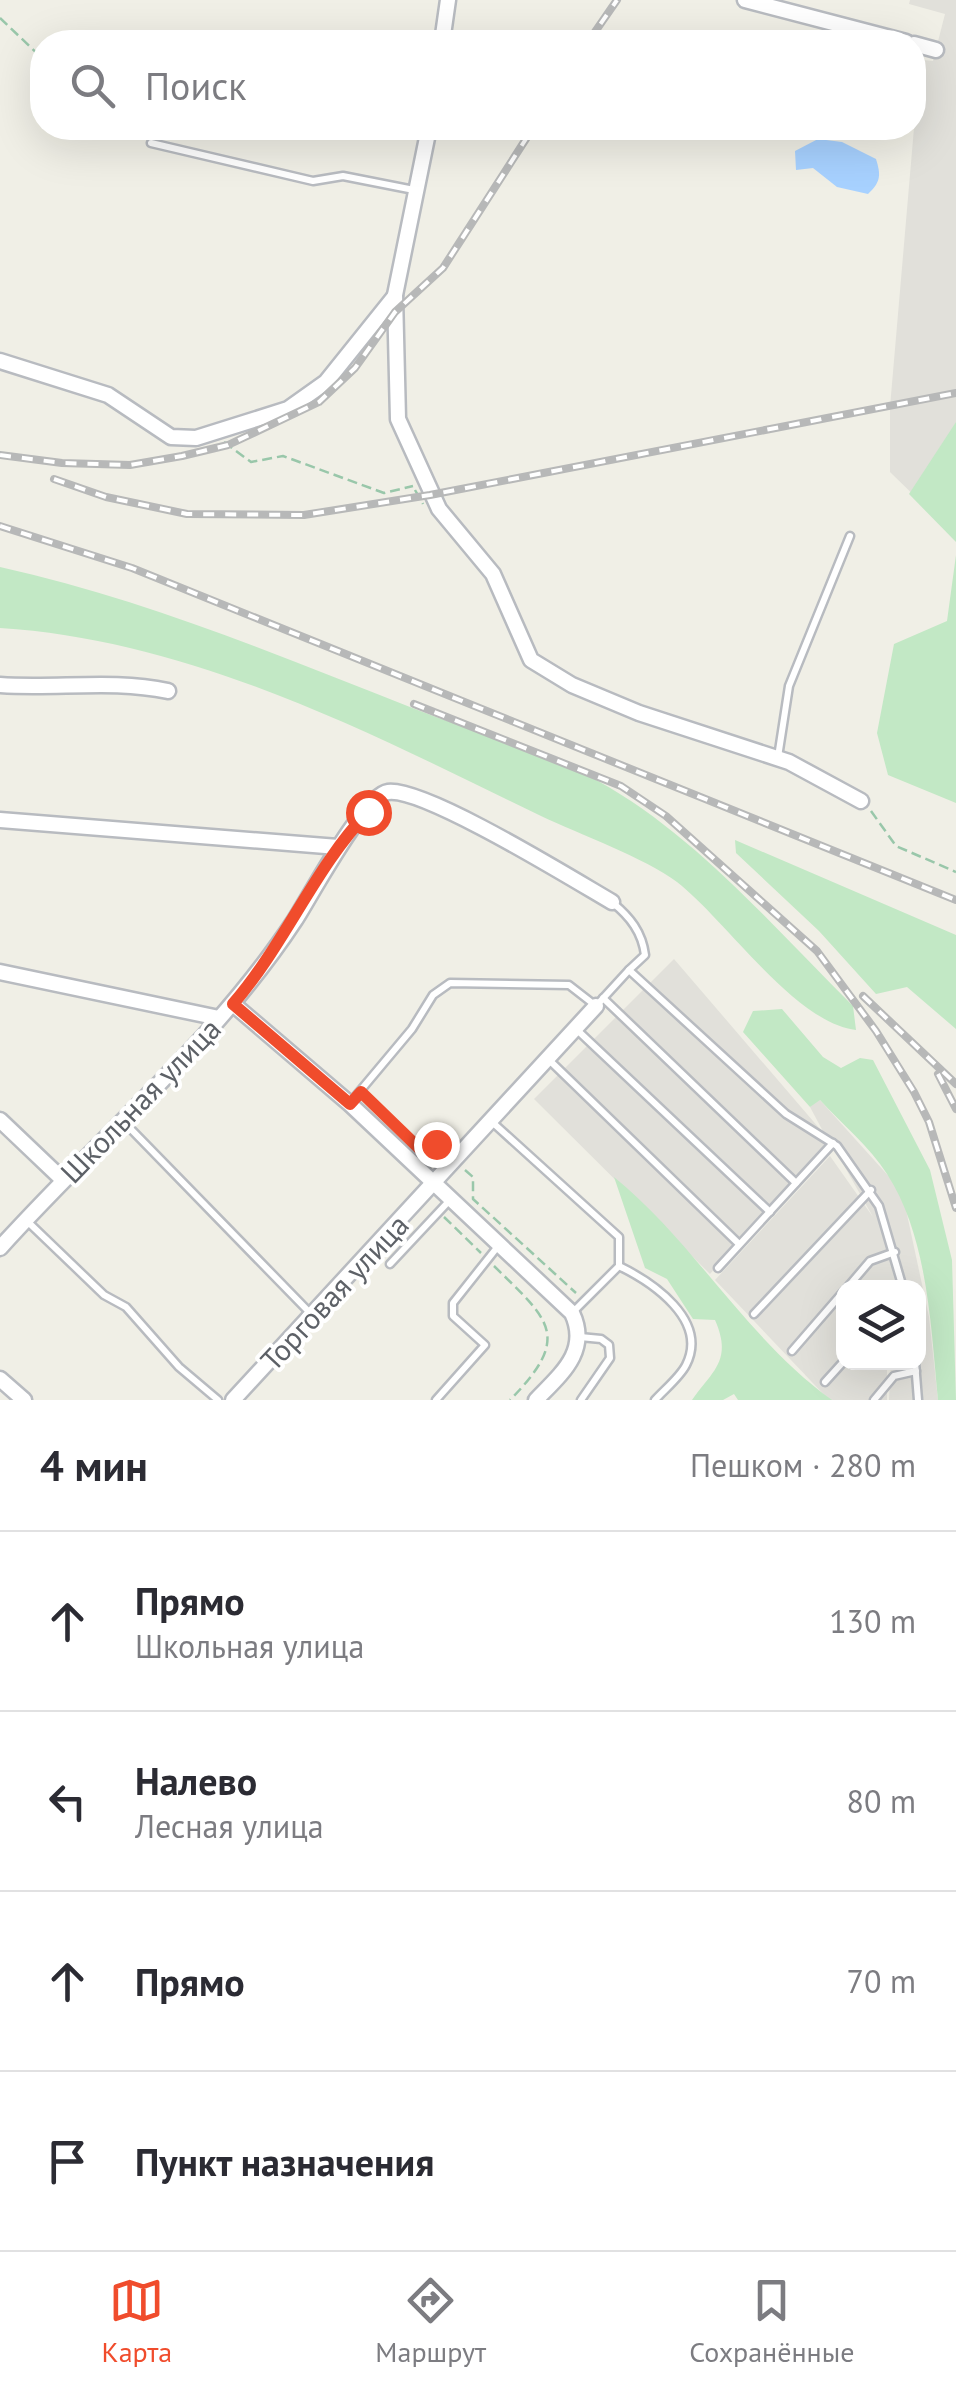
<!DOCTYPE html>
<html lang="ru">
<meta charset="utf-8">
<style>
:root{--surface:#fff;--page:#f7f7f7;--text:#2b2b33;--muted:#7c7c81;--line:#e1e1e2;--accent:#f04c2c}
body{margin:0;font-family:"PT Sans",sans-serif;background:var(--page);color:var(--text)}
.controls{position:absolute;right:30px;bottom:30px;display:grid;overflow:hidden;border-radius:20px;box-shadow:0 10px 40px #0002}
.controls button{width:90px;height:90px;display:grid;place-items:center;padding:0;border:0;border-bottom:2px solid var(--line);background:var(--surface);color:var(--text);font:50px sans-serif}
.stop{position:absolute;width:30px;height:30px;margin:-22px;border:8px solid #f04c2c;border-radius:50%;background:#fff}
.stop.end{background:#f04c2c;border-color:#fff;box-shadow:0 2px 10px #0008}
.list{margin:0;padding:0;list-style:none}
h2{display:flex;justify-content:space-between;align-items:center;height:130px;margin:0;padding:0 40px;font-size:42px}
h2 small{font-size:32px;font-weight:400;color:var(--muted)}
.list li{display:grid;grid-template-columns:65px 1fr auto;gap:30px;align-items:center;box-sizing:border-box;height:180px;padding:0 40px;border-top:2px solid var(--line)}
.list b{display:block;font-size:38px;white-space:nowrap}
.list p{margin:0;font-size:32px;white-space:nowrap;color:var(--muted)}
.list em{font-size:32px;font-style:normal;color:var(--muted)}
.icon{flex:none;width:55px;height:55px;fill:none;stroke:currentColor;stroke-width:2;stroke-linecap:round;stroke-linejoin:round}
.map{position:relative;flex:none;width:956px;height:1400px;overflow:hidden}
.search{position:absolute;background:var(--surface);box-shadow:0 10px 40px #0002;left:30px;right:30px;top:30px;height:110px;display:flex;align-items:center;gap:25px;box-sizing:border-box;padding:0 35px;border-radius:40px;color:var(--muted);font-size:38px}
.sheet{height:850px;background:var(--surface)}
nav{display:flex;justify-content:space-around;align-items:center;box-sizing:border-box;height:140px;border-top:2px solid var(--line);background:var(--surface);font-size:28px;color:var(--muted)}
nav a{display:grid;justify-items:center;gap:5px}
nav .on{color:var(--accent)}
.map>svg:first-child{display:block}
.industrial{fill:#e1e0da}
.green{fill:#c2e8c5}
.water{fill:#a7d1ff}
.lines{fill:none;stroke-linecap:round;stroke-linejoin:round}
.lane-casing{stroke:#b8bbc0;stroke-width:11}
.street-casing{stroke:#b8bbc0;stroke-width:19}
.path{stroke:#99c7aa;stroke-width:2.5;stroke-dasharray:10 5;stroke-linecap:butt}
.lane{stroke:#fff;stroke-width:6}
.street{stroke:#fff;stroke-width:14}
.rail-casing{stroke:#b7b8b8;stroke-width:8}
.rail{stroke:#fff;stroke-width:4;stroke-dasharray:11;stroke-linecap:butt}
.route{stroke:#f04c2c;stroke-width:12}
.labels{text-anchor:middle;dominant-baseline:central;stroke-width:8;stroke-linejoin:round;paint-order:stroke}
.street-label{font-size:30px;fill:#5d6167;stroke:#fff}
</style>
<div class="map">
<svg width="956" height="1400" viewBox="0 0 956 1400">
<rect width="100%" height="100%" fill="#f0efe6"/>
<g class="industrial">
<polygon points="910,0 956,0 956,536 890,472 890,407 914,128 914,59 933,61 945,14 909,4"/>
<polygon points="674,959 825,1135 810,1107 819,1099 902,1191 929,1317 938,1400 889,1400 891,1363 918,1362 918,1288 844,1288 844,1362 887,1363 887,1400 829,1400 715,1280 830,1156 873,1217 829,1139 710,1274 534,1099"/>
</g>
<g class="green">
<polygon points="956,422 956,542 909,494"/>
<polygon points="956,555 956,803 888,775 877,733 894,644 947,621"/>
<path d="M0 567C144 599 278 655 415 709 473 732 544 751 598 781 696 835 774 928 853 1006L856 1030C795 1023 725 919 677 882 645 858 579 834 541 816 370 733 192 640 0 628Z"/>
<polygon points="735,840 956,935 956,1029 907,987 876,994 819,931 736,853"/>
<path d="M782 1009 823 1057 841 1068 860 1058 873 1060 930 1170 952 1260 956 1400H938C931 1328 928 1237 887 1174 870 1147 841 1123 820 1100L810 1107 743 1032 753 1011Z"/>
<path d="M614 1177C695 1243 746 1338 832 1400H738L734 1394 723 1400H692C712 1371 733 1361 715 1320L693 1319 667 1279 645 1268Z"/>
</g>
<path class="water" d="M818 139 842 142 876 159C881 175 881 182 868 194L837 187 813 168 796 170 795 151Z"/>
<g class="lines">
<defs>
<g id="lane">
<polyline points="151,143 313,181 343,176 414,190"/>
<polyline points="778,757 789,686 850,536"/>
<path d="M613 903C630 917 642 932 645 955L629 970 786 1114 837 1146 879 1206 903 1288"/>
<polyline points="603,998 796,1183"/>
<polyline points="575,1028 770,1212"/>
<polyline points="546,1057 739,1244"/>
<polyline points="350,1103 412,1029 433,995 450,983 569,985 596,1006 629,970"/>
<polyline points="123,1121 313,1316"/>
<polyline points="491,1121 619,1237 619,1266 573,1312"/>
<polyline points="27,1221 104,1295 126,1307 179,1367 218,1400"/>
<polyline points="390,1264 450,1200"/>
<path d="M619 1266C652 1282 709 1320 686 1365 680 1377 665 1389 655 1400"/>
<polyline points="718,1268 833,1143"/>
<polyline points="847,1288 870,1261 895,1252"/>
<polyline points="754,1314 871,1190"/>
<polyline points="580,1337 601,1339 609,1345 610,1358 581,1400"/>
<polyline points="792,1351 844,1291"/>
<polyline points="915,1362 918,1400"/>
<polyline points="825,1382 844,1361"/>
<polyline points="436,1400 485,1345 453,1316 453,1303 499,1245"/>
<polyline points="874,1400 894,1376 916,1371"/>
</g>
<g id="street">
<polyline points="745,0 906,42"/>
<polyline points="442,42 448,0"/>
<polyline points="914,44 936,50"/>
<polyline points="429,128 395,295 398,419 439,509 493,574 531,660 572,685 639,713 789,762 861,801"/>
<polyline points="0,361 108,395 171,437 196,438 288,409 326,382 395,296"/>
<path d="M0 685C57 689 113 679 168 691"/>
<polyline points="0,820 338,847"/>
<polyline points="0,972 219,1018"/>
<path d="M233 1004 350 1104 572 1313C590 1351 561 1374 536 1400"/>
<polyline points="0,1120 63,1180"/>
<path d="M0 1248C98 1139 215 1042 295 920 310 897 364 795 388 792 424 787 574 880 612 902"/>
<polyline points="0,1379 24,1400"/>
<polyline points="233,1400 596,1006"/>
</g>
</defs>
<use href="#lane" class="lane-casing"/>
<use href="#street" class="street-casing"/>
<g class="path">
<polyline points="0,18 42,58"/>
<polyline points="224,442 251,462 283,456 384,493 413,486"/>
<polyline points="415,490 423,504"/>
<polyline points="871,811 896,846 956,872"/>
<polyline points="367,1099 425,1155 436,1143 445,1151"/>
<polyline points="465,1170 473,1177 473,1199 576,1293"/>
<polyline points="444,1217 481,1253"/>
<path d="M494 1266C549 1320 573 1336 510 1400"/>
</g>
<use href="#lane" class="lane"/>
<use href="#street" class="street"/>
<defs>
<g id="rail">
<polyline points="588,42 617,0"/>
<polyline points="0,455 62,463 130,465 182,456 228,445 319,402 355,368 395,312 443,268 533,128"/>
<polyline points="54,479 106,497 187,514 304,515 430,495 956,393"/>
<polyline points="0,526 132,568 956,900"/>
<polyline points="414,704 621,786 666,816 817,951 876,1031 914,1092 929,1122 956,1208"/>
<polyline points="863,996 956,1084"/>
<polyline points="938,1074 956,1109"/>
</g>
</defs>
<use href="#rail" class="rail-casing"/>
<use href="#rail" class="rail"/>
</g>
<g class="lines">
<path class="route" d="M368 812C315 867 285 944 233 1004L350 1104 361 1092 425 1154 436 1144"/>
</g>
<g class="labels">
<g class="street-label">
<text transform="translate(140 1100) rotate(-46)">Школьная улица</text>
<text transform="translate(334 1292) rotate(-47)">Торговая улица</text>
</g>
</g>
</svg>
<div class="controls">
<button><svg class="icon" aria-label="layers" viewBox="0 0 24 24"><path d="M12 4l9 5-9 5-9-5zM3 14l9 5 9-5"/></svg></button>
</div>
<div class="stop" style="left:368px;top:812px"></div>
<div class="stop end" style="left:436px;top:1144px"></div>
<div class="search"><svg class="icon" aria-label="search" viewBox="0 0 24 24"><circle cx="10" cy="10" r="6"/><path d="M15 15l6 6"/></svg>Поиск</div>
</div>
<section class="sheet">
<h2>4 мин<small>Пешком · 280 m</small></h2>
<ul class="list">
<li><svg class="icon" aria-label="ahead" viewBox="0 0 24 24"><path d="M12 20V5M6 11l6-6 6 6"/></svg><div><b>Прямо</b><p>Школьная улица</p></div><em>130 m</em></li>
<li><svg class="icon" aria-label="left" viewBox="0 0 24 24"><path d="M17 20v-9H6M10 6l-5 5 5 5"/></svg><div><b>Налево</b><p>Лесная улица</p></div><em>80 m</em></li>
<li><svg class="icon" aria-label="ahead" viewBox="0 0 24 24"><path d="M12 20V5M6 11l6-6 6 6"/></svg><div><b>Прямо</b></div><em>70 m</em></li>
<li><svg class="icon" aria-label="arrive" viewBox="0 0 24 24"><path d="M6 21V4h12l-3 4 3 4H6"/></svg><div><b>Пункт назначения</b></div></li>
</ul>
</section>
<nav>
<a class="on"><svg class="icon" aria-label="map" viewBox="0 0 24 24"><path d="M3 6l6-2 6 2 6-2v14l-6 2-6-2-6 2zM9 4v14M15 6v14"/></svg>Карта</a>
<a><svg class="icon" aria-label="directions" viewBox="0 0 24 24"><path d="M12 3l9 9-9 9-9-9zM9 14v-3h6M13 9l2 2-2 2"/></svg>Маршрут</a>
<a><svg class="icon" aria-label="saved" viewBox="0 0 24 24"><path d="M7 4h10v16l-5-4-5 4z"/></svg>Сохранённые</a>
</nav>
